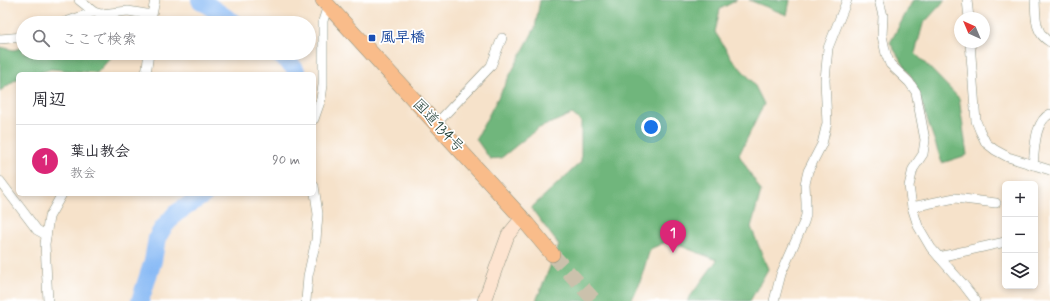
<!DOCTYPE html>
<html lang="ja">
<meta charset="utf-8">
<style>
:root{--surface:#fff;--page:#f2f2f3;--text:#2b2b33;--muted:#7c7c81;--line:#e1e1e2;--accent:#db2777}
body{margin:0;font-family:Mynerve,"Klee One",sans-serif;background:var(--page);color:var(--text)}
.controls{position:absolute;right:12px;bottom:12px;display:grid;overflow:hidden;border-radius:6px;box-shadow:0 2px 6px #0003}
.controls button{width:36px;height:36px;display:grid;place-items:center;padding:0;border:0;border-bottom:1px solid var(--line);background:var(--surface);color:var(--text);font:20px sans-serif}
.compass{position:absolute;left:954px;top:12px;width:36px;height:36px;border-radius:50%;background:var(--surface);box-shadow:0 2px 6px #0003;rotate:316deg}
.you{position:absolute;left:651px;top:127px;width:14px;height:14px;margin:-10px;border:3px solid #fff;border-radius:50%;background:#1a73e8;box-shadow:0 0 0 6px #1a73e833}
.badge{display:grid;place-items:center;width:26px;height:26px;border-radius:50%;background:var(--accent);color:#fff;font-size:13px;font-weight:700}
.pin{position:absolute;translate:-50% -33px;filter:drop-shadow(0 1px 2px #0008)}
.pin::after{content:'';position:absolute;top:21px;width:14px;height:12px;background:inherit;clip-path:polygon(0 0,100% 0,50% 100%)}
.list{margin:0;padding:0;list-style:none}
h2{display:flex;justify-content:space-between;align-items:center;height:52px;margin:0;padding:0 16px;font-size:17px}
h2 small{font-size:13px;font-weight:400;color:var(--muted)}
.list li{display:grid;grid-template-columns:26px 1fr auto;gap:12px;align-items:center;box-sizing:border-box;height:72px;padding:0 16px;border-top:1px solid var(--line)}
.list b{display:block;font-size:15px;white-space:nowrap}
.list p{margin:0;font-size:13px;white-space:nowrap;color:var(--muted)}
.list em{font-size:13px;font-style:normal;color:var(--muted)}
.icon{flex:none;width:22px;height:22px;fill:none;stroke:currentColor;stroke-width:2;stroke-linecap:round;stroke-linejoin:round}
.map{position:relative;flex:none;width:1050px;height:301px;overflow:hidden}
.search{position:absolute;background:var(--surface);box-shadow:0 2px 6px #0003;left:16px;top:16px;width:300px;height:44px;display:flex;align-items:center;gap:10px;box-sizing:border-box;padding:0 14px;border-radius:22px;color:var(--muted);font-size:15px}
.panel{position:absolute;background:var(--surface);box-shadow:0 2px 6px #0003;left:16px;top:72px;width:300px;height:124px;border-radius:6px}
.map>svg:first-child{display:block}
.forest{fill:#6fb67c;stroke:#477a58}
.lines{fill:none;stroke-linecap:round;stroke-linejoin:round}
.river{stroke:#88baf5;stroke-width:18}
.trunk-tunnel{stroke:#cbc1ac;stroke-width:15;stroke-dasharray:15 8;stroke-linecap:butt}
.minor-casing{stroke:#8a907f;stroke-width:10}
.secondary-casing{stroke:#8a907f;stroke-width:14}
.trunk-casing{stroke:#8a907f;stroke-width:16}
.minor{stroke:#fff;stroke-width:9}
.secondary{stroke:#fde4d0;stroke-width:13}
.trunk{stroke:#f9bc8a;stroke-width:15}
.transit-dot{fill:#1a4fb4;stroke:#fff;stroke-width:1.5}
.labels{text-anchor:middle;dominant-baseline:central;stroke-width:3.5;stroke-linejoin:round;paint-order:stroke}
.transit-label{font-size:15px;font-weight:bold;fill:#164399;stroke:#fff;text-anchor:start}
.street-label{font-size:15px;fill:#1f3d34;stroke:#fff}
</style>
<div class="map">
<svg width="1050" height="301" viewBox="0 0 1050 301">
<rect width="100%" height="100%" fill="#fff"/>
<filter id="ink" filterUnits="userSpaceOnUse"><feTurbulence type="fractalNoise" baseFrequency=".025" numOctaves="2"/><feDisplacementMap in="SourceGraphic" scale="8" xChannelSelector="R" yChannelSelector="G"/><feConvolveMatrix kernelMatrix="1 2 1 2 8 2 1 2 1" color-interpolation-filters="sRGB"/></filter>
<filter id="wash" filterUnits="userSpaceOnUse"><feTurbulence type="fractalNoise" baseFrequency=".012" numOctaves="4" result="noise"/><feDisplacementMap in="SourceGraphic" scale="16" xChannelSelector="R" yChannelSelector="G"/><feGaussianBlur stdDeviation="0.9" result="paint"/><feColorMatrix in="noise" values="0 0 0 0 0 0 0 0 0 0 0 0 0 0 0 0 0 1.4 0 .05"/><feComposite in="paint" operator="in"/></filter>
<g filter="url(#wash)">
<rect width="100%" height="100%" fill="#f6e2ca"/>
<g class="forest">
<polygon points="540,0 737,0 720,9 715,32 732,59 753,82 764,104 739,155 761,191 751,227 768,269 750,301 687,301 717,260 668,241 650,249 639,285 631,301 536,301 559,245 531,208 581,162 581,121 572,114 537,129 501,158 490,159 476,139 535,28"/>
<polygon points="749,0 790,0 787,15"/>
<polygon points="913,0 945,0 923,24 915,53 959,98 967,155 942,163 915,83 890,43"/>
<polygon points="0,47 14,50 23,47 23,53 113,53 113,55 97,73 51,69 35,74 18,74 18,79 15,80 0,91"/>
</g>
<g class="lines">
<g class="river">
<polyline points="200,0 234,23"/>
<path d="M277 53C283 58 295 65 297 74"/>
<polyline points="140,301 153,261 157,238 163,228 175,214 205,194"/>
</g>
</g>
</g>
<g filter="url(#ink)">
<g class="lines">
<polyline class="trunk-tunnel" points="552,254 595,301"/>
<defs>
<g id="minor">
<polyline points="79,0 94,12 101,14 128,11 152,15 155,0"/>
<polyline points="879,0 883,16 882,36 886,54 890,64 909,82 916,92 925,140 923,154 913,169 909,186 912,207 918,226 931,248 963,284 976,301"/>
<polyline points="967,0 969,18"/>
<path d="M1035 0C1036 16 1034 33 1050 42"/>
<polyline points="63,23 94,12"/>
<polyline points="0,39 23,37"/>
<polyline points="970,42 975,109 976,121 980,131 986,143 995,150 1008,157 1050,170"/>
<polyline points="146,74 149,53"/>
<polyline points="314,119 321,99 323,85 323,21 328,5 329,4"/>
<polyline points="436,124 491,66 502,38"/>
<path d="M1033 165C1035 149 1034 122 1050 114"/>
<polyline points="0,181 37,230 46,235"/>
<polyline points="912,207 955,198 996,203"/>
<polyline points="939,257 1005,242"/>
<polyline points="48,301 45,244 49,217 62,194"/>
<polyline points="306,301 308,276 316,240 318,214 314,186"/>
<polyline points="774,301 781,274 804,222 806,215 806,203 805,184 808,171 822,144 827,123 825,80 828,48 847,0"/>
</g>
<polyline id="secondary" points="484,301 508,235 522,218"/>
<polyline id="trunk" points="323,0 522,218 552,254"/>
</defs>
<use href="#minor" class="minor-casing"/>
<use href="#secondary" class="secondary-casing"/>
<use href="#trunk" class="trunk-casing"/>
<use href="#minor" class="minor"/>
<use href="#secondary" class="secondary"/>
<use href="#trunk" class="trunk"/>
</g>
</g>
<rect class="transit-dot" x="368" y="34" width="8" height="8" rx="2"/>
<g class="labels">
<g class="transit-label">
<text x="380" y="38">風早橋</text>
</g>
<g class="street-label">
<text transform="translate(438 126) rotate(47)">国道134号</text>
</g>
</g>
</svg>
<div class="controls">
<button>+</button>
<button>−</button>
<button><svg class="icon" aria-label="layers" viewBox="0 0 24 24"><path d="M12 4l9 5-9 5-9-5zM3 14l9 5 9-5"/></svg></button>
</div>
<svg class="compass" viewBox="-18 -18 36 36"><path d="M0-13l5 13h-10z" fill="#e53935"/><path d="M0 13l5-13h-10z" fill="#7c7c81"/></svg>
<div class="you"></div>
<div class="pin badge" style="left:673px;top:253px">1</div>
<div class="search"><svg class="icon" aria-label="search" viewBox="0 0 24 24"><circle cx="10" cy="10" r="6"/><path d="M15 15l6 6"/></svg>ここで検索</div>
<section class="panel">
<h2>周辺<small></small></h2>
<ul class="list">
<li><span class="badge">1</span><div><b>葉山教会</b><p>教会</p></div><em>90 m</em></li>
</ul>
</section>
</div>
